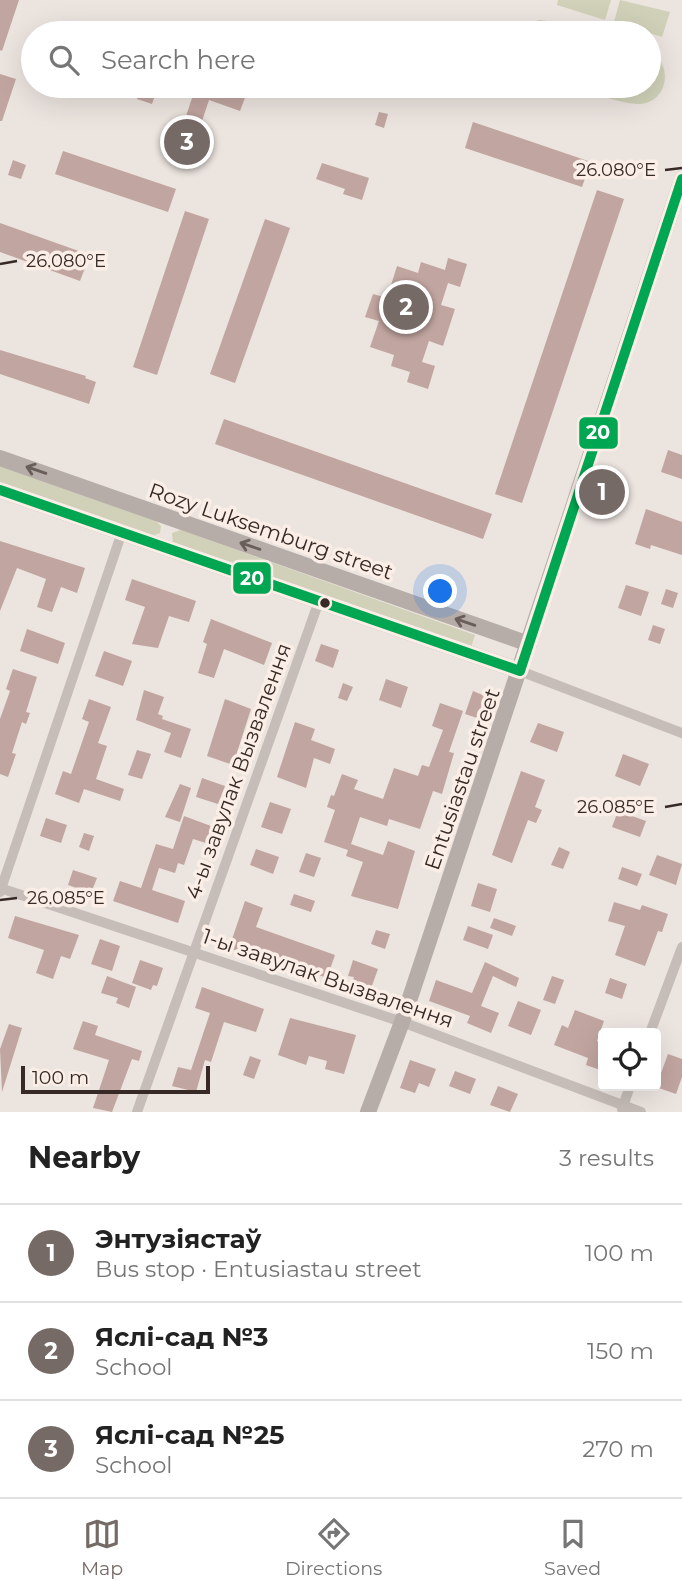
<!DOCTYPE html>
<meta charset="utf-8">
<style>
:root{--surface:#fff;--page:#f6f6f6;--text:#222;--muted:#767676;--line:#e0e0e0;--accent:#766a67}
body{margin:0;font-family:Montserrat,sans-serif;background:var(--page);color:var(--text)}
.controls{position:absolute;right:21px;bottom:21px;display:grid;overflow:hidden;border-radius:7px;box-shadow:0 7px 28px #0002}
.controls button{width:63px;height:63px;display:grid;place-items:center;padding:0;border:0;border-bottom:2px solid var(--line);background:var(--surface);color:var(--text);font:35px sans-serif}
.scale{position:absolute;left:21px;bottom:18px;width:189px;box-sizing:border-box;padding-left:7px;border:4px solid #362926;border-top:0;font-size:19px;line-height:24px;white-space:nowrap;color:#362926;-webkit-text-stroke:5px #faeee6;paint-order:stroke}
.you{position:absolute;left:441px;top:592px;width:24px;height:24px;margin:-18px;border:5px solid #fff;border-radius:50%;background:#1a73e8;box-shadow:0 0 0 10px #1a73e833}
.badge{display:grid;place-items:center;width:46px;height:46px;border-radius:50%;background:var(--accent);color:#fff;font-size:23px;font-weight:700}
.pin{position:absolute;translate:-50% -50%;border:4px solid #fff;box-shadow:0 2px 7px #0006}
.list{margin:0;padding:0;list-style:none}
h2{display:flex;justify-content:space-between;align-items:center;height:91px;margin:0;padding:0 28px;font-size:30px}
h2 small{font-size:23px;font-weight:400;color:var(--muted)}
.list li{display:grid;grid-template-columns:46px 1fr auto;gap:21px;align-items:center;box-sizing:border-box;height:98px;padding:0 28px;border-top:2px solid var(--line)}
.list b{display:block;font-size:26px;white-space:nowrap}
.list p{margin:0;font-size:23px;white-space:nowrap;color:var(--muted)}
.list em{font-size:23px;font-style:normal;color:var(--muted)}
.icon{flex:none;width:38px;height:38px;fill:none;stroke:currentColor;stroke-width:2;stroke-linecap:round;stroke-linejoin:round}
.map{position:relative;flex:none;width:682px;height:1112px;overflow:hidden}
.search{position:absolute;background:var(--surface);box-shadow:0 7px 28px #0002;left:21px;right:21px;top:21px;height:77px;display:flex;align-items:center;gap:18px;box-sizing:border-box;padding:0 24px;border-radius:38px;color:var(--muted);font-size:26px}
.sheet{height:385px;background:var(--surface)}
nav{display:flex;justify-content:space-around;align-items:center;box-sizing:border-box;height:98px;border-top:2px solid var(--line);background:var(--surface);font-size:19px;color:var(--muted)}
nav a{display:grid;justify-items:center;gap:4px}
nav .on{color:var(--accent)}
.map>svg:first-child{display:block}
.green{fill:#d0d1b8}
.building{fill:#c1a5a0}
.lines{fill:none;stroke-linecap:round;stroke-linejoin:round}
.street{stroke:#c6bdb8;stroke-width:10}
.secondary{stroke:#b6ada9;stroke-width:16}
.bus-1-casing{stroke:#faeee6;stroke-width:16}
.bus-1{stroke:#00a651;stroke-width:10}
.oneway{stroke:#695e5a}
.ticks{fill:none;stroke:#362926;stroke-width:2.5}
.bus-dot{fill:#362926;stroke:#faeee6;stroke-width:2.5}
.labels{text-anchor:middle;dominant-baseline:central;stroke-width:7;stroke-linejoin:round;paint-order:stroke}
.street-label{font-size:21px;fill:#362926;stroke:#faeee6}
.ticks-label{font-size:18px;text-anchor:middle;fill:#362926;stroke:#faeee6;stroke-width:7;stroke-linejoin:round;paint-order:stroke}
.line-badge{stroke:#faeee6;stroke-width:2.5}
.badge-label{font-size:19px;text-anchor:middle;font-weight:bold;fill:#fff}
</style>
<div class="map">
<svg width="682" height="1112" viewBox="0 0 682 1112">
<rect width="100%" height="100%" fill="#ece4df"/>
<g class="green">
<polygon points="558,0 611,0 605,20 557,5"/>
<polygon points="620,0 670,12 662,37 614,22"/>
<polygon points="540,20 547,21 590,33 516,33 526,23"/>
<path d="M649 51C675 64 668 105 637 104 616 103 593 92 573 86H649Z"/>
<polygon points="0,466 156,521 161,526 160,533 151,536 0,482"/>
<polygon points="181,530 475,635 470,650 173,543 172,533"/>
</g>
<g class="building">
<polygon points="0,0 19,0 2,51 0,50"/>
<polygon points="0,74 16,79 2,121 0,121"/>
<polygon points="142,86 158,86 152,104 137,99"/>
<polygon points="196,86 219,86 246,95 240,111 209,100 202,121 186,116"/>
<polygon points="379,112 388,114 384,128 375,125"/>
<polygon points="473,122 591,162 582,187 465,148"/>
<polygon points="63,151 176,189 168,212 55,174"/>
<polygon points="13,160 26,165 21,179 8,175"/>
<polygon points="322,163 369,178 362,200 343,194 345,189 316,179"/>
<polygon points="597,190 624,199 522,503 495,494"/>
<polygon points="185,211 209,219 157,375 133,367"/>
<polygon points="265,219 290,228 235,383 210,374"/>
<polygon points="0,223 90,255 80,281 0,252"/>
<polygon points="448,258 467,264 460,287 448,283 441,305 455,309 443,346 429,341 422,362 435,366 428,389 407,382 410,372 391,366 394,355 370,347 379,321 365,317 373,294 387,298 397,266 418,273 421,262 445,270"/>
<polygon points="0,350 86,376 85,378 96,382 89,404 0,374"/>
<polygon points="224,419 492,514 483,539 215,444"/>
<polygon points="668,450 682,455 682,479 661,472"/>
<polygon points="646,509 682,522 682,555 651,545 650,549 635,544"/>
<polygon points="0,541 85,568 77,593 61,587 52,612 37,607 46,579 17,568 0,611"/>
<polygon points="132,579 196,601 189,622 169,616 158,648 132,644 145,607 125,600"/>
<polygon points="626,585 649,592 641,616 618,608"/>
<polygon points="666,589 678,593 673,608 661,604"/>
<polygon points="211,619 272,643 264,665 224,649 214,678 198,673 207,644 203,642"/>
<polygon points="653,625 665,629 660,644 648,640"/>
<polygon points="27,629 65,643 58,664 20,651"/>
<polygon points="321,644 339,650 333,668 315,661"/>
<polygon points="104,651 132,661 123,686 95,676"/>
<polygon points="13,669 37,677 26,712 30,713 26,724 22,722 12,753 16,754 8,777 0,774 0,719 10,691 6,689"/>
<polygon points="386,679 408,687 401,708 379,700"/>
<polygon points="343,683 353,687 347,701 338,698"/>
<polygon points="144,690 164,697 158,714 163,716 162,719 191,729 181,758 164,752 171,733 136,720"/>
<polygon points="473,691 485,696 477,718 465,714"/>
<polygon points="89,699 111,707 98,743 107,746 96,779 124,789 120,801 84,789 79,803 55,794 63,771 71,774 89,722 82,719"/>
<polygon points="225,699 251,709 233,765 207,756"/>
<polygon points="440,703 463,711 449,752 454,753 442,794 433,791 420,829 389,819 387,826 360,817 351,844 383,855 388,841 415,851 398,909 351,896 363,862 346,856 348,850 324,842 335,810 327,807 331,795 334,796 342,774 358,780 354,789 383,799 394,768 418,776 422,765 429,767 443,730 432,726"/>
<polygon points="295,722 315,729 311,740 335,749 330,764 314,758 306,788 277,777"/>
<polygon points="538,723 564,732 557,752 530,742"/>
<polygon points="137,750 151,754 142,779 128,775"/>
<polygon points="623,754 649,764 640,786 615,776"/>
<polygon points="521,771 545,780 535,807 542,810 536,823 528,820 512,863 492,855"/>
<polygon points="202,778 225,786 218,804 196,797"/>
<polygon points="180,784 191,788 180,822 165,817"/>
<polygon points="270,802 291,809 282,834 261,827"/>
<polygon points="618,811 646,821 640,837 612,827"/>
<polygon points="184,816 211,826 206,843 193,839 184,865 178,863 175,873 159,868 152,890 185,901 178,923 113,901 120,881 141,888 156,844 173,849"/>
<polygon points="46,818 67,825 61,843 40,836"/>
<polygon points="84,833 94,836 89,851 79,847"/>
<polygon points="559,847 570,852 563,869 551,865"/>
<polygon points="256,849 279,857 273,874 250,865"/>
<polygon points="306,853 321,858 314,877 299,872"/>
<polygon points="657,855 682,864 676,885 649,875"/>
<polygon points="622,867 642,874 637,886 618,879"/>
<polygon points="73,870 97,878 91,893 68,885"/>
<polygon points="478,883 497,889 490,912 471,906"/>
<polygon points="294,894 315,901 311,912 290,905"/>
<polygon points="245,901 263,908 256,927 335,955 327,978 304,970 306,966 250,947 243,946 241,952 229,948"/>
<polygon points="614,902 640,910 642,905 668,914 662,932 658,931 645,966 615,955 625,926 608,921"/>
<polygon points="15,916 79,935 70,959 61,956 53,979 36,973 44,950 8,938"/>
<polygon points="494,918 516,926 512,936 490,928"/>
<polygon points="468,926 493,935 488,949 463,940"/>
<polygon points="376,930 390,934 385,949 371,944"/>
<polygon points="100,939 120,946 112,971 91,964"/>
<polygon points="140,960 163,968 157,986 153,985 151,990 132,983"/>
<polygon points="353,960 378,969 370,991 351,985 354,977 348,976"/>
<polygon points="485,962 519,978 516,987 493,976 481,1006 499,1013 491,1033 467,1023 470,1016 429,1001 436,980 472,993"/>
<polygon points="107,976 136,987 129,1008 116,1003 118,998 101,993"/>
<polygon points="552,976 564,980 555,1004 543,1000"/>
<polygon points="610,978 627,984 622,999 605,993"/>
<polygon points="202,987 264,1009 256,1032 224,1022 211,1062 205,1060 196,1092 172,1086 178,1067 191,1070 210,1013 195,1008"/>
<polygon points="518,1001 541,1010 531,1035 508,1026"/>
<polygon points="575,1010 604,1021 597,1041 603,1044 603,1071 586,1065 588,1058 554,1045 562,1025 568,1028"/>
<polygon points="290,1018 356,1035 344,1074 325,1069 327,1061 309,1056 306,1065 278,1055"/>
<polygon points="83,1021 98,1026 95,1035 142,1051 139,1061 132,1059 112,1112 93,1108 109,1060 73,1049"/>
<polygon points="9,1024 22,1028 2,1092 0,1049"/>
<polygon points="668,1054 682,1059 682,1077 676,1094 656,1087"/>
<polygon points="250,1056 261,1060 254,1079 243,1075"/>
<polygon points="410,1060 436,1069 429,1087 419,1083 415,1093 400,1088"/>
<polygon points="455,1071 476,1079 470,1094 449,1086"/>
<polygon points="498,1086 518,1094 510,1112 490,1105"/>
</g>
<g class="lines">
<g class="street">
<polyline points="520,671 682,733"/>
<polyline points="0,888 402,1022 641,1112"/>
<polyline points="0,892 122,532"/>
<polyline points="650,1033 682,947"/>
<polyline points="622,1109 630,1086"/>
<polyline points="137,1112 319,601"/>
</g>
<g class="secondary">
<polyline points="0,458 529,644"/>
<polyline points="0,490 520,671"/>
<polyline points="368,1112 402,1022 682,179"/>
</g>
<defs>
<polyline id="bus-1" points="0,490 520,671 682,179"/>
</defs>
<use href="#bus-1" class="bus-1-casing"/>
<use href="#bus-1" class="bus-1"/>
</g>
<defs><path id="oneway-shaft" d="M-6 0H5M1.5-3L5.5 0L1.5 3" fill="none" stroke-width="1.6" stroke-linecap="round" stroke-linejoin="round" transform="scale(1.75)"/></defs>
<g class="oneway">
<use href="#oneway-shaft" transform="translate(36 470) rotate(-161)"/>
<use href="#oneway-shaft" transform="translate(250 546) rotate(-161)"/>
<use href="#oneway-shaft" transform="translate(465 622) rotate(-161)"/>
</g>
<path class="ticks" d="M665 170 682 168M0 264 17 261M665 807 682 804M0 900 17 898"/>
<circle class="bus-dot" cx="325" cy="603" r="6"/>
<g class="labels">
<g class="street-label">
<text transform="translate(271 531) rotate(19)">Rozy Luksemburg street</text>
<text transform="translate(238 771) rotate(-70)">4-ы завулак Вызвалення</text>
<text transform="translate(462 779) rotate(-71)">Entusiastau street</text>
<text transform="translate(328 978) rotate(19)">1-ы завулак Вызвалення</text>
</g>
</g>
<g class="ticks-label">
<text x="616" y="176">26.080°E</text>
<text x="66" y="267">26.080°E</text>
<text x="616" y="813">26.085°E</text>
<text x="66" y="904">26.085°E</text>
</g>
<g class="line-badge">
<rect x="578" y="416" width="41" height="34" rx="7" fill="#00a651"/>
<rect x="232" y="561" width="40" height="34" rx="7" fill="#00a651"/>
</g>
<g class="badge-label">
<text x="598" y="439">20</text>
<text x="252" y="585">20</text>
</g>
</svg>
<div class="controls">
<button><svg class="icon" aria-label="locate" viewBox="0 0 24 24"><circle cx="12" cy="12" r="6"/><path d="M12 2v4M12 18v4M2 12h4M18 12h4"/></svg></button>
</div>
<div class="scale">100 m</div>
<div class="you"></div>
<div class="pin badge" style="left:602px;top:492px">1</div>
<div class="pin badge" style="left:406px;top:307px">2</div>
<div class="pin badge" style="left:187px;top:142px">3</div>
<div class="search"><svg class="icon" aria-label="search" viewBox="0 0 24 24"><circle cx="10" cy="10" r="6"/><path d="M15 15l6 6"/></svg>Search here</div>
</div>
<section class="sheet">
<h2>Nearby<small>3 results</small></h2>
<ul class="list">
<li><span class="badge">1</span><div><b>Энтузіястаў</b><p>Bus stop · Entusiastau street</p></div><em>100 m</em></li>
<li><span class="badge">2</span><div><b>Яслі-сад №3</b><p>School</p></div><em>150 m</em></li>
<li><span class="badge">3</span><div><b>Яслі-сад №25</b><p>School</p></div><em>270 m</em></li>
</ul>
</section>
<nav>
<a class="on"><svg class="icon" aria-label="map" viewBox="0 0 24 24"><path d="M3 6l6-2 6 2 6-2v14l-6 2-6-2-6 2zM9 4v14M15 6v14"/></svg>Map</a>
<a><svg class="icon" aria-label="directions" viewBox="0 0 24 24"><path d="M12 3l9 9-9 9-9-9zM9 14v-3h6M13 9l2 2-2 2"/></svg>Directions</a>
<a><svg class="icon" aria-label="saved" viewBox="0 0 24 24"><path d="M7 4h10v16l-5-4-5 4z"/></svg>Saved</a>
</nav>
